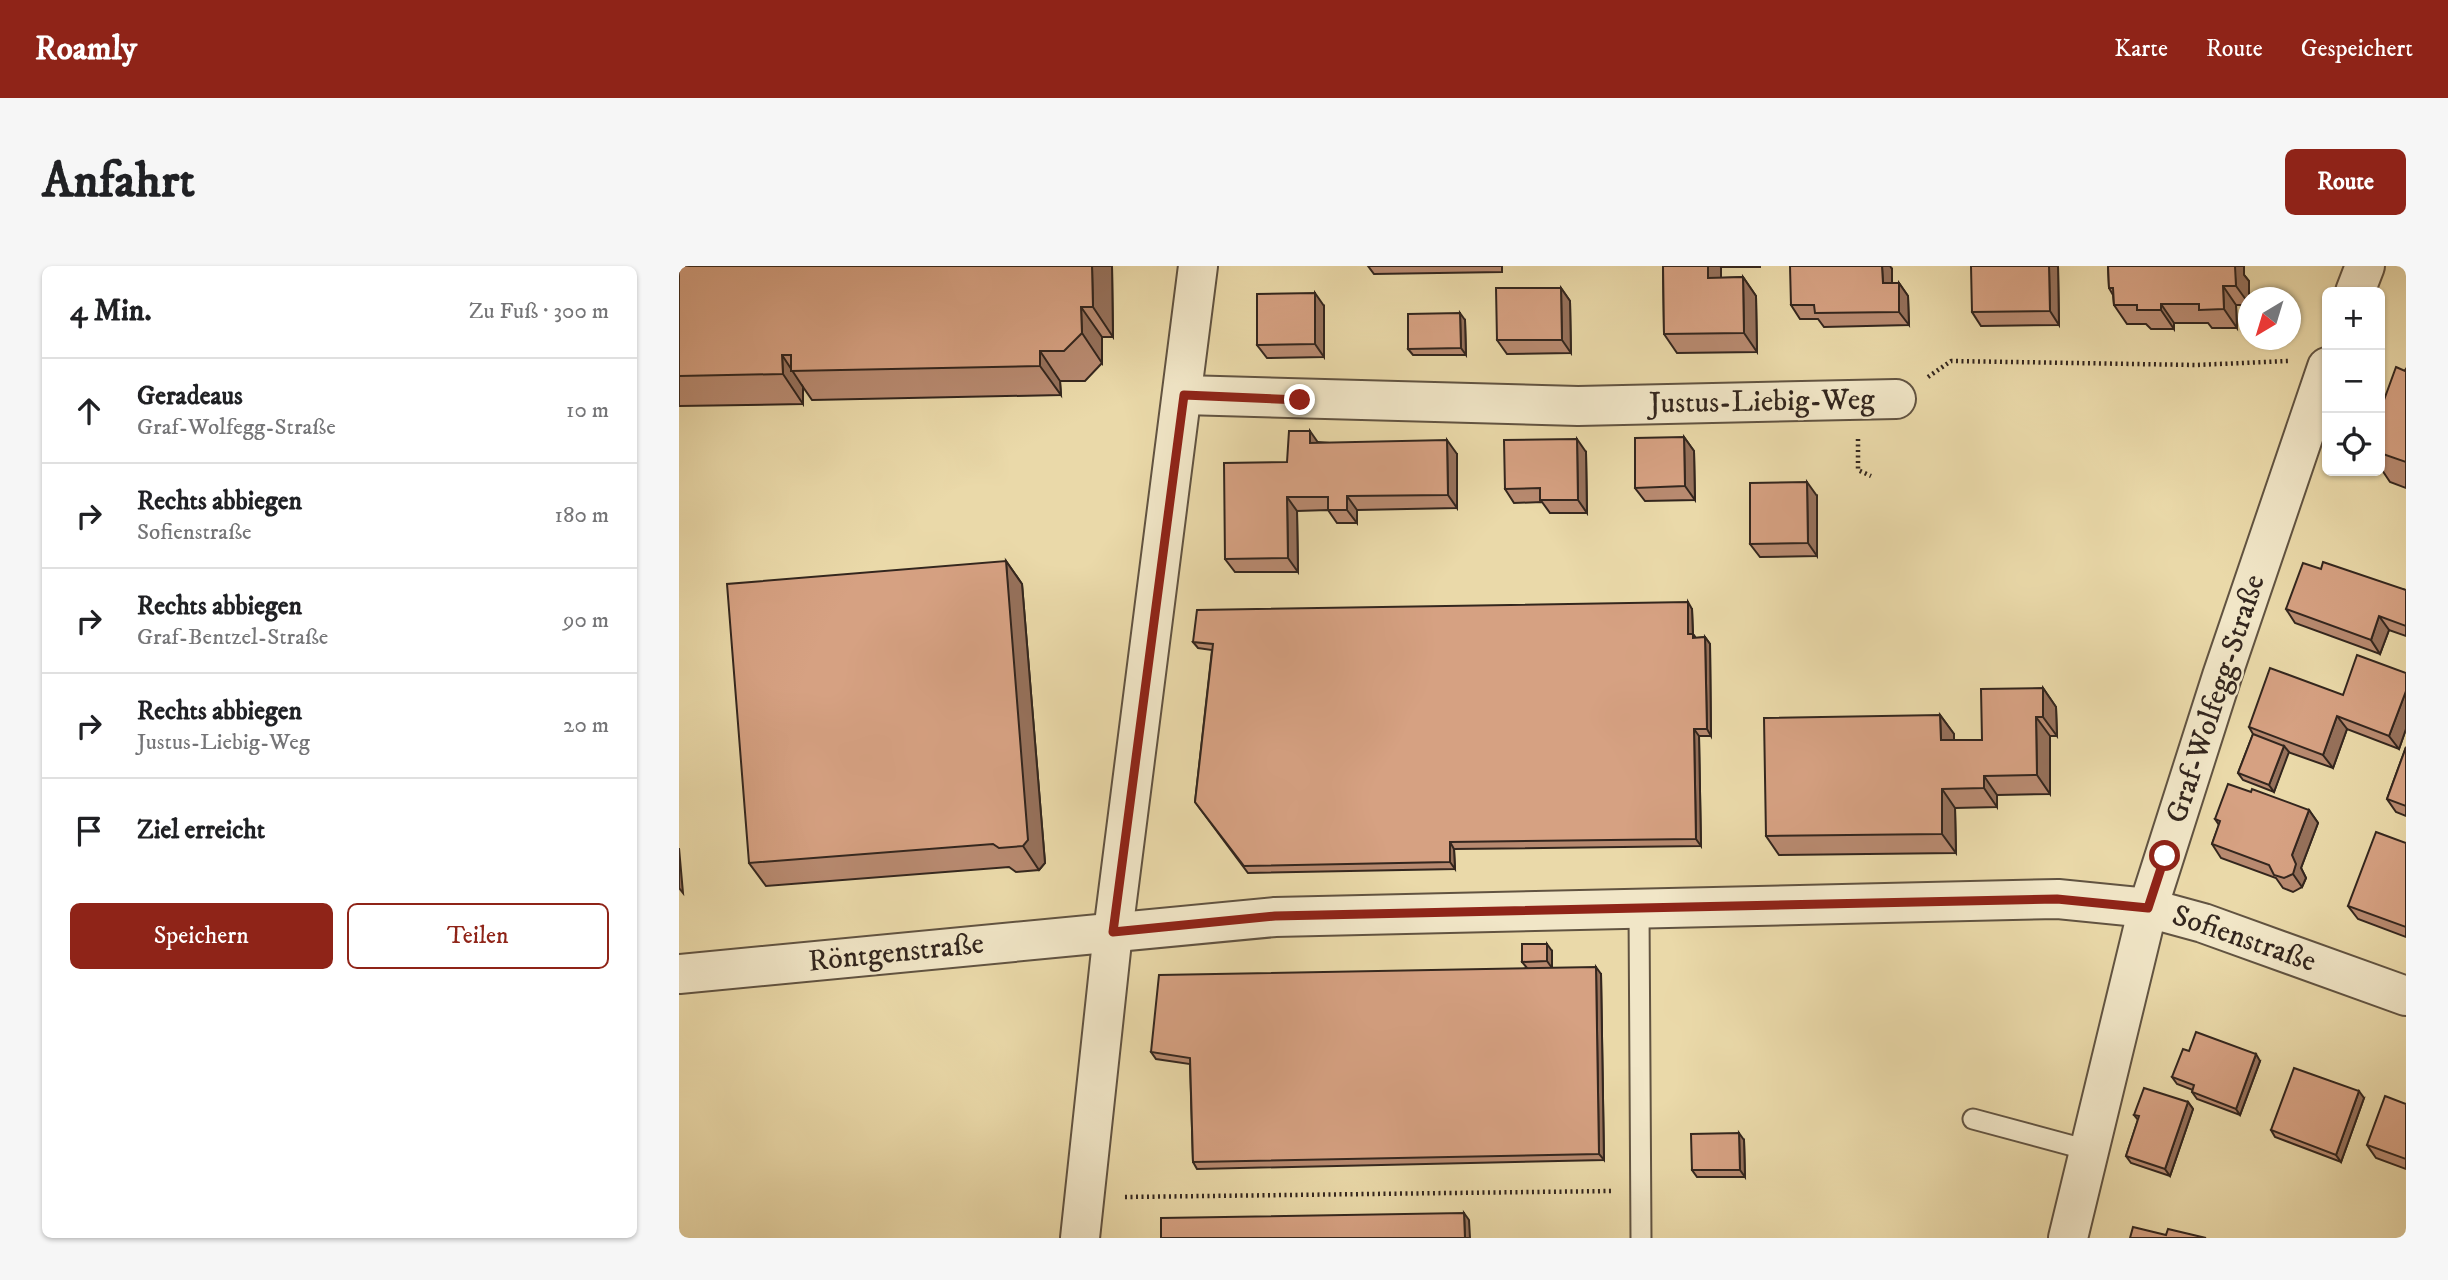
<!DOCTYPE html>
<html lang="de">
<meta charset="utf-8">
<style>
:root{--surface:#fff;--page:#f6f6f6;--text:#202124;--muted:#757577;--line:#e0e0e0;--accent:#8f2418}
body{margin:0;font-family:"IM FELL DW Pica",serif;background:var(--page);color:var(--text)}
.controls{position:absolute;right:21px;top:21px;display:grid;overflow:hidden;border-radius:10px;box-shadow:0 2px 5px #0004}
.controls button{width:63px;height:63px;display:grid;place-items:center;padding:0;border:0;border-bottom:2px solid var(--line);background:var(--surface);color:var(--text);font:35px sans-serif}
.compass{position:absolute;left:1559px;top:21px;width:63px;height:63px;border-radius:50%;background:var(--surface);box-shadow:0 2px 5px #0004;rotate:218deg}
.stop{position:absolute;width:21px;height:21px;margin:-16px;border:5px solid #8f2418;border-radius:50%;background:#fff}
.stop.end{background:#8f2418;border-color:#fff;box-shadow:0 2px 7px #0008}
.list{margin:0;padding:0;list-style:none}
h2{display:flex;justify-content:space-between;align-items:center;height:91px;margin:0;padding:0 28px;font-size:30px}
h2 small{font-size:23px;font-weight:400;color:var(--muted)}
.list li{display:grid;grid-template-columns:46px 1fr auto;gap:21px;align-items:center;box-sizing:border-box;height:105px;padding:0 28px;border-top:2px solid var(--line)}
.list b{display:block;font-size:26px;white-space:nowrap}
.list p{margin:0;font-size:23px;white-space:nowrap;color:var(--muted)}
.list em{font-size:23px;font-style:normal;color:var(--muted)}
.actions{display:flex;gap:14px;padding:21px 28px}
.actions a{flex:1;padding:16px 0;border:2px solid var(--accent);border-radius:10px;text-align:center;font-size:24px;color:var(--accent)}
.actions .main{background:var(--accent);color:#fff}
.icon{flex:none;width:38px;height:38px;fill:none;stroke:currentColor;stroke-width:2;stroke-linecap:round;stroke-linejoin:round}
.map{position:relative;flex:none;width:1727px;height:972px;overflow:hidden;border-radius:10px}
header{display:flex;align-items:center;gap:42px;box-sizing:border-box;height:98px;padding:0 35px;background:var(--accent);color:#fff}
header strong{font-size:33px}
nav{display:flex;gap:38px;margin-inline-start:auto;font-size:24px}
.intro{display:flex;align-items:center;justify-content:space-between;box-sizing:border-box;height:168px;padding:0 42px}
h1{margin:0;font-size:49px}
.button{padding:18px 32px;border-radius:10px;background:var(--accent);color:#fff;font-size:24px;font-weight:700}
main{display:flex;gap:42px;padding:0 42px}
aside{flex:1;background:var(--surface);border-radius:10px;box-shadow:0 2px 5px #0004}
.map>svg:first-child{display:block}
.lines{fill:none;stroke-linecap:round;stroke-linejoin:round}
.lane-casing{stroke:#615341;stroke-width:23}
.street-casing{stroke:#615341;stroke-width:42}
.path{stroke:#33261e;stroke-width:4.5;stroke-dasharray:2 3.5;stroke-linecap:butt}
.lane{stroke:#f1e6c7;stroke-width:19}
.street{stroke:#f1e6c7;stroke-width:38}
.wall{fill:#b88a70;stroke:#33261e;stroke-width:2}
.shaded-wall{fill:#96715b;stroke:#33261e;stroke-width:2}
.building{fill:#d6a182;stroke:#33261e;stroke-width:2}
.route{stroke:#8f2418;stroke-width:9}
.labels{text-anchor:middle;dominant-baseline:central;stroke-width:5;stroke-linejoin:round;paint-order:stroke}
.street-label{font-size:30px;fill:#33261e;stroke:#f1e6c7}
</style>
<header>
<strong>Roamly</strong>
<nav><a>Karte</a><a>Route</a><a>Gespeichert</a></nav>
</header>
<div class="intro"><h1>Anfahrt</h1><a class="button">Route</a></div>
<main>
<aside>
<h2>4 Min.<small>Zu Fuß · 300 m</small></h2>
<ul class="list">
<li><svg class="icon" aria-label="ahead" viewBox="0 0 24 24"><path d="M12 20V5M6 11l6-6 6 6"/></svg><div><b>Geradeaus</b><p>Graf-Wolfegg-Straße</p></div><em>10 m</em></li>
<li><svg class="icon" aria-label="right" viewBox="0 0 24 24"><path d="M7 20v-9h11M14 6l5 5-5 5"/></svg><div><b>Rechts abbiegen</b><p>Sofienstraße</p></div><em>180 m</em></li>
<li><svg class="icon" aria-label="right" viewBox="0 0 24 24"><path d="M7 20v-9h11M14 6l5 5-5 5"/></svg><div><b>Rechts abbiegen</b><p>Graf-Bentzel-Straße</p></div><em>90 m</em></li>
<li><svg class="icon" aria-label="right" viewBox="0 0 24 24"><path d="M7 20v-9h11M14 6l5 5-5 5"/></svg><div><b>Rechts abbiegen</b><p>Justus-Liebig-Weg</p></div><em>20 m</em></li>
<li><svg class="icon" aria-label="arrive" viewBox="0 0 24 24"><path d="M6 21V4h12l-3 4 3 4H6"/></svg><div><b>Ziel erreicht</b></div></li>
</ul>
<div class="actions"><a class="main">Speichern</a><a>Teilen</a></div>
</aside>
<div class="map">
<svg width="1727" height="972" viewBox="0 0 1727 972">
<rect width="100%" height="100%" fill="#ead9a9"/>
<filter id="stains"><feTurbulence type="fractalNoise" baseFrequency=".00286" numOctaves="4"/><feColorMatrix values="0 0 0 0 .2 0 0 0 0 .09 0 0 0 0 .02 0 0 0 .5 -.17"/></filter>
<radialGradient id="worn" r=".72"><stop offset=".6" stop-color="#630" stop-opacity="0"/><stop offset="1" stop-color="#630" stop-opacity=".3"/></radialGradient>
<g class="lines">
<defs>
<g id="lane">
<polyline points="960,644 962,972"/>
<polyline points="1294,853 1409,884"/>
</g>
<g id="street">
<polyline points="1676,26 1686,0"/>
<polyline points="505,129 899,140 1217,133"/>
<polyline points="0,708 596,651 1379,633 1469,642 1524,657 1727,730"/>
<polyline points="401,972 434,666 519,0"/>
<polyline points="1389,972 1469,642 1543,410 1648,101"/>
</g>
</defs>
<use href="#lane" class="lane-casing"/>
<use href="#street" class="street-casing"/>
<g class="path">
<polyline points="1249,111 1272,95 1517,99 1609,95"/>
<polyline points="1179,173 1179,204 1192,210"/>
<polyline points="446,931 934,925"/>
</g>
<use href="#lane" class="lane"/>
<use href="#street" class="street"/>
</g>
<g class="wall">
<polygon points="0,0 433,0 434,71 423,71 423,97 406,115 381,115 382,129 133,134 124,121 124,138 0,140"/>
<polygon points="689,0 823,0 823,6 695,8"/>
<polygon points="984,0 1081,0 1081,1 1042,1 1042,12 1064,11 1077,30 1078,86 998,87 985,68"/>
<polygon points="1379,0 1380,59 1302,60 1293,46"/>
<polygon points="1429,0 1565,0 1565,9 1570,15 1570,39 1557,39 1558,62 1533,62 1529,57 1495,57 1495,63 1472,63 1467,58 1448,58 1435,39 1434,29 1430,22"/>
<polygon points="1213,3 1213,17 1220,17 1229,30 1230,59 1145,61 1139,53 1121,53 1112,39"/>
<polygon points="882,22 891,35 892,87 828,88 818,74"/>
<polygon points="645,40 645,91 588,92 578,79"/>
<polygon points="786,54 787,89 734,89 729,83"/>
<polygon points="1727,103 1727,222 1711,216 1701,201 1701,145"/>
<polygon points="1005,171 1015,185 1016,234 966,235 956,222"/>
<polygon points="639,176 778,188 778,242 678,244 678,257 658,257 649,244 618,245 619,306 556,306 546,293 608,196"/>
<polygon points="907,186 908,247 871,247 863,236 835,237 826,223"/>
<polygon points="1138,230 1138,290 1081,291 1071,278"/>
<polygon points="327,295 343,318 366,597 360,604 337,606 330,601 87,620 70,597"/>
<polygon points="1642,303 1727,324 1727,370 1710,364 1701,388 1616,357 1607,343"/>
<polygon points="1013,343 1014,368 1017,372 1026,371 1031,378 1032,470 1020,470 1022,580 775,583 776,603 569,607 516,536 533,384 519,382 514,376"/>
<polygon points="1727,407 1727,463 1720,483 1668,463 1654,502 1609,486 1595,526 1564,514 1559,507 1574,468 1570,461"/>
<polygon points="1364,422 1377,441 1378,470 1371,470 1371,528 1318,529 1318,541 1276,542 1277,587 1100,589 1087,570 1261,449 1275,468 1275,474 1303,474"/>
<polygon points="1727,481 1727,550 1717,546 1708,533"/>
<polygon points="1630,544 1639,557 1622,602 1627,612 1623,621 1614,626 1604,622 1597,612 1542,592 1533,578 1540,559 1536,553"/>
<polygon points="1727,577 1727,671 1679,653 1669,640"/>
<polygon points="873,685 873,702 922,708 925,894 518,903 514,896 511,798 477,793 472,786 848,702 843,696"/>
<polygon points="1581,795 1561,849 1518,833 1513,826 1514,824 1498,818 1493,811"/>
<polygon points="1685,832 1662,896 1596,871 1592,864"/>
<polygon points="1509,836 1514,843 1491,910 1452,897 1447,890 1459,854 1455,849"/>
<polygon points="1727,838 1727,903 1697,892 1688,879"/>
<polygon points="1065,874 1066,911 1018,911 1013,904"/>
</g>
<g class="shaded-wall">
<polygon points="413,0 433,0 434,71 414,41"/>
<polygon points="1029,0 1041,0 1042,1 1042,31 1029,12"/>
<polygon points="1203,0 1211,0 1213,3 1213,30 1204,17"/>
<polygon points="1370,0 1379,0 1380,59 1371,45"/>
<polygon points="1555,0 1565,0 1565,9 1570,15 1570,38 1557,20"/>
<polygon points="1064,11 1077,30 1078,86 1065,67"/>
<polygon points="1220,17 1229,30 1230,59 1220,46"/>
<polygon points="1544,20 1557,39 1558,62 1545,43"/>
<polygon points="882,22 891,35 892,87 883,74"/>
<polygon points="636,27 645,40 645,91 636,78"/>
<polygon points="1482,38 1495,57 1495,63 1482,44"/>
<polygon points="402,41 423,71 423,97 403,67"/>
<polygon points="781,47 786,54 787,89 782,82"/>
<polygon points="361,85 381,115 382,129 361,100"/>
<polygon points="103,89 124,121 124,138 104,108"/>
<polygon points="631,165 640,178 631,177"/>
<polygon points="1005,171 1015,185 1016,234 1006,220"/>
<polygon points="898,173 907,186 908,247 899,234"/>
<polygon points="768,174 778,188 778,242 769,229"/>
<polygon points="1128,216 1138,230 1138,290 1129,277"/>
<polygon points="668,230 678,244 678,257 668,244"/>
<polygon points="608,231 618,245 619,306 609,292"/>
<polygon points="327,295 343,318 366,597 360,604 344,580"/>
<polygon points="1009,336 1013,343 1014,371 1014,368 1019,375 1019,379 1014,372 1014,375 1009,368"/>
<polygon points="1700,350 1710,364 1701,388 1692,374"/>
<polygon points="1026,371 1031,378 1032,470 1028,463"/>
<polygon points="1364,422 1377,441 1378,470 1364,451"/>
<polygon points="1727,425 1727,463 1720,483 1710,470"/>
<polygon points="1261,449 1275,468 1275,493 1262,474"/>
<polygon points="1658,450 1668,463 1654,502 1644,489"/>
<polygon points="1357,451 1371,470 1371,528 1358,509"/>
<polygon points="1015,463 1020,470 1022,580 1017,573"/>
<polygon points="1605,480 1610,486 1595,526 1590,519"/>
<polygon points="1305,510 1318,529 1318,541 1305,522"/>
<polygon points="1263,523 1276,542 1277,587 1263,568"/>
<polygon points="1630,544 1639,557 1622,602 1627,612 1623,621 1614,608 1613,589"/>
<polygon points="771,576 775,583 776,603 771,596"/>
<polygon points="0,582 4,627 0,622"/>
<polygon points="868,678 873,685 873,702 868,695"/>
<polygon points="917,701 922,708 925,894 920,888"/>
<polygon points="1577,788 1581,795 1561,849 1557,843"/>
<polygon points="1680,825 1685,832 1662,896 1657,889"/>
<polygon points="1509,836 1514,843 1491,910 1486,903"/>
<polygon points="1060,867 1065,874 1066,911 1061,904"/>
<polygon points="785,947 790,954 791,972 786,972"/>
</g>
<g class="building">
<polygon points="0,0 413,0 414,41 402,41 403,67 385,85 361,85 361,100 112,105 112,89 103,89 104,108 0,110"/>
<polygon points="984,0 1029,0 1029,12 1064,11 1065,67 985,68"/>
<polygon points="1111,0 1203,0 1204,17 1220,17 1220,46 1136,47 1135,39 1112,39"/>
<polygon points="1292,0 1370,0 1371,45 1293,46"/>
<polygon points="1429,0 1556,0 1557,20 1544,20 1545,43 1520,44 1520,38 1482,38 1482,44 1458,44 1458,39 1435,39 1434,22 1430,22"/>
<polygon points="817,22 882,22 883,74 818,74"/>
<polygon points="636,27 636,78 578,79 578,28"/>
<polygon points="781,47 782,82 729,83 729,48"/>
<polygon points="1717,101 1726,105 1727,103 1727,196 1701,187 1701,145"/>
<polygon points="610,165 631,165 631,177 768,174 769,229 668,230 668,244 649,244 649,231 608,231 609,292 546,293 545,197 608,196"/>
<polygon points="1005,171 1006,220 956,222 956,172"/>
<polygon points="898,173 899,234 861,234 861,222 826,223 825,174"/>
<polygon points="1128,216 1129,277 1071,278 1071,217"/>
<polygon points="327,295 349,574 344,580 320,582 314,578 70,597 48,318"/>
<polygon points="1644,296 1727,324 1727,360 1700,350 1692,374 1607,343 1624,297 1642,303"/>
<polygon points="1009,336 1009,368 1014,368 1014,372 1026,371 1028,463 1015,463 1017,573 771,576 771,596 565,600 516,536 534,378 514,376 518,344"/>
<polygon points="1678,389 1727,407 1727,425 1710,470 1658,450 1644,489 1570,461 1591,402 1664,429"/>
<polygon points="1364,422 1364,451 1357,451 1358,509 1305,510 1305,522 1263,523 1263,568 1087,570 1085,452 1261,449 1262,474 1303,474 1302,423"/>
<polygon points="1574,468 1605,480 1590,519 1559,507"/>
<polygon points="1727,481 1727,540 1708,533"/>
<polygon points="1549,518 1572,526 1573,523 1630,544 1613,589 1617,598 1614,608 1605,612 1595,609 1590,599 1533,578 1541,555 1536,553"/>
<polygon points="1697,566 1727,577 1727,661 1669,640"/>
<polygon points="843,678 868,678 868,695 843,696"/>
<polygon points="917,701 920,888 514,896 511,792 472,786 480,709"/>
<polygon points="1517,766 1577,788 1557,843 1513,826 1515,819 1493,811 1504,783 1510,785"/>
<polygon points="1615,802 1680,825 1657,889 1592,864"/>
<polygon points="1465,822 1509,836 1486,903 1447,890 1460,850 1455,849"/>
<polygon points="1706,830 1727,838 1727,893 1688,879"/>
<polygon points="1060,867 1061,904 1013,904 1012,868"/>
<polygon points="785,947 786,972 482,972 482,952"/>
<polygon points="1454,961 1487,969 1489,963 1527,972 1451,972"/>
</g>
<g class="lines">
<polyline class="route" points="621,134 505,129 434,666 596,650 1378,633 1469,642 1486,590"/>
</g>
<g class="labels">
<g class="street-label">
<text transform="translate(1083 136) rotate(-1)">Justus-Liebig-Weg</text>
<text transform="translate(1537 433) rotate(-72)">Graf-Wolfegg-Straße</text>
<text transform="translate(1565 673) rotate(19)">Sofienstraße</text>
<text transform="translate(217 687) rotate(-6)">Röntgenstraße</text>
</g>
</g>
<rect width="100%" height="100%" filter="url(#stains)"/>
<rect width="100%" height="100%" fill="url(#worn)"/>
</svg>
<div class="controls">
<button>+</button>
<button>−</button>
<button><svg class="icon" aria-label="locate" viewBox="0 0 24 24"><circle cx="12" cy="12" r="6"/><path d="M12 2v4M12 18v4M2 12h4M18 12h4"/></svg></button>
</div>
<svg class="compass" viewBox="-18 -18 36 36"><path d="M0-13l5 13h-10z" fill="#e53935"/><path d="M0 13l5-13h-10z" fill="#757577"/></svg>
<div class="stop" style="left:1486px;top:590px"></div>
<div class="stop end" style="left:621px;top:134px"></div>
</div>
</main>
